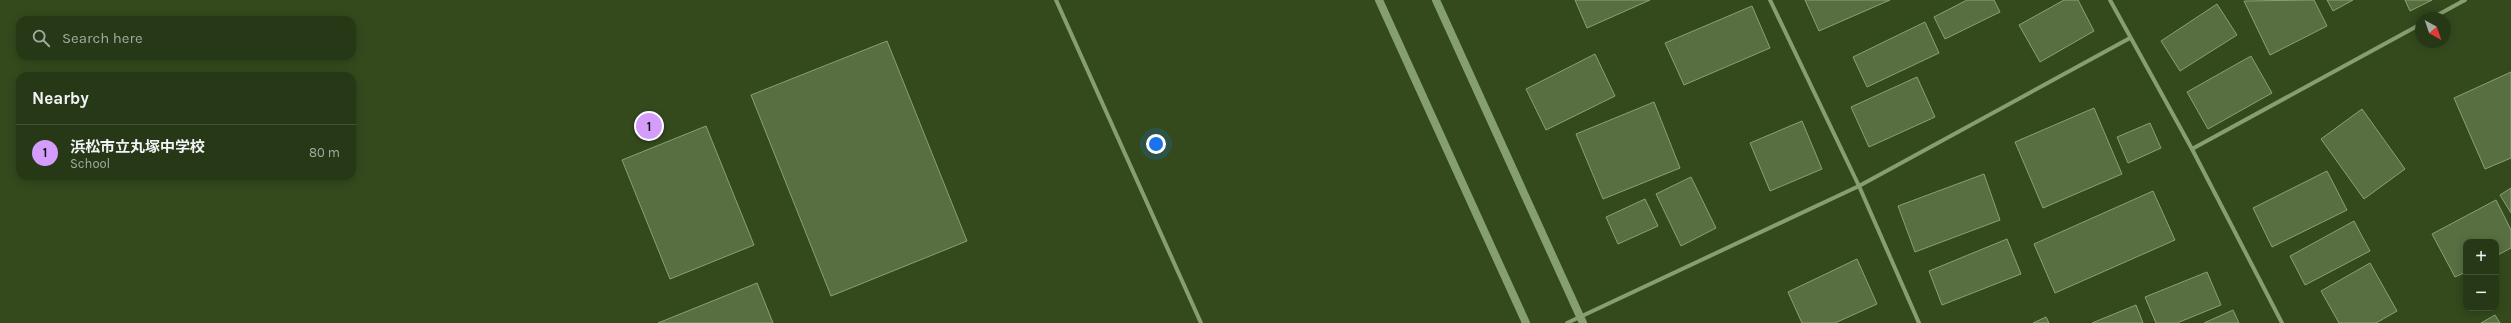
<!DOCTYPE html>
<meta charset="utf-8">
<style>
:root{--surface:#273816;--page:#334323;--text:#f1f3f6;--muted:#a4aca1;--line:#435235;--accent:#d49cfb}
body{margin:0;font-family:Karla,"Noto Sans JP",sans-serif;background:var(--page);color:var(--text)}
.controls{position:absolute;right:12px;bottom:12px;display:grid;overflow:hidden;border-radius:8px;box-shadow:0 2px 10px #0003}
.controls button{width:36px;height:36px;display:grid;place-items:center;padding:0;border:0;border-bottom:1px solid var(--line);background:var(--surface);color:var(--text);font:20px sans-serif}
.compass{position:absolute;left:2415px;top:12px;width:36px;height:36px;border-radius:50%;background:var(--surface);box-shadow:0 2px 10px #0003;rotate:140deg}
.you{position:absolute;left:1156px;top:144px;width:14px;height:14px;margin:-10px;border:3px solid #fff;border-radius:50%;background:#1a73e8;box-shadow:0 0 0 6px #1a73e833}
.badge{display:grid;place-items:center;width:26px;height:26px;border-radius:50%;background:var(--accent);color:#111;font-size:13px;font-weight:700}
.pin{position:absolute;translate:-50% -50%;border:2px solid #fff;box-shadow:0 1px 4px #0006}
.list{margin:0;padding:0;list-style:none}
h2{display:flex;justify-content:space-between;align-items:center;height:52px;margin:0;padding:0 16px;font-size:17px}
h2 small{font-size:13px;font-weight:400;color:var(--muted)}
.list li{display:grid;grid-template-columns:26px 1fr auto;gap:12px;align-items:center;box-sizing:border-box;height:56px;padding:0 16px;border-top:1px solid var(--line)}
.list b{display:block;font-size:15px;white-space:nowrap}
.list p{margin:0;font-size:13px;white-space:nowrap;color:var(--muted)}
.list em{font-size:13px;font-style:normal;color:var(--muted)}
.icon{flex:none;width:22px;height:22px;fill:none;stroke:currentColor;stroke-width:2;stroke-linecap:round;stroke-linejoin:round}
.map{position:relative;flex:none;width:2511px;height:323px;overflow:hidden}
.search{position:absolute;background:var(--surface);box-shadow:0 2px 10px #0003;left:16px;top:16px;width:340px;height:44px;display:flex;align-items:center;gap:10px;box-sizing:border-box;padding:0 14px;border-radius:12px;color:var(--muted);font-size:15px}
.panel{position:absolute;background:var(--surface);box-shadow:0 2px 10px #0003;left:16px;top:72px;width:340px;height:108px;border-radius:12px}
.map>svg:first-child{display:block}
.building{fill:#586f41;stroke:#89a272}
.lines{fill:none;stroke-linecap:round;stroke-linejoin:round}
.street{stroke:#869f6f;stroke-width:4}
.secondary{stroke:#869f6f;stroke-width:8}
</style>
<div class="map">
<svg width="2511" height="323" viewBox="0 0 2511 323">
<rect width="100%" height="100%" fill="#344a1d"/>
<g class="building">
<polygon points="1575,0 1650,0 1587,28"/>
<polygon points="1805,0 1890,0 1819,31"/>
<polygon points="1967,0 1994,0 2000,12 1945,39 1934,17"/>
<polygon points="2064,0 2078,0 2094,31 2040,62 2019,25"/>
<polygon points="2314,0 2327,26 2270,55 2244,1"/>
<polygon points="2327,0 2353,0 2333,11"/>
<polygon points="2405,0 2432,0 2410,11"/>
<polygon points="2217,4 2237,35 2180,71 2161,41"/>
<polygon points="1752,6 1770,48 1684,85 1665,43"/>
<polygon points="1925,22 1939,53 1867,87 1853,57"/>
<polygon points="887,41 967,241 831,296 751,95"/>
<polygon points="1595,54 1615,96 1546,130 1526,89"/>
<polygon points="2251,56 2272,93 2208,129 2187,92"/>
<polygon points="2511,72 2511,158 2485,169 2454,98"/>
<polygon points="1917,77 1935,117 1869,147 1851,107"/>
<polygon points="1654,102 1680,168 1603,199 1576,134"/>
<polygon points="2094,108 2122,174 2043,208 2015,142"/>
<polygon points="2362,109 2405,169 2364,199 2321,139"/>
<polygon points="1802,121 1822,169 1770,191 1750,143"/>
<polygon points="2150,123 2161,148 2128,163 2117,137"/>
<polygon points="706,126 754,245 670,279 622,160"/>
<polygon points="2327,171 2347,210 2272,247 2253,208"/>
<polygon points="1984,174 2000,220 1915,252 1898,206"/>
<polygon points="1691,177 1716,228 1681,246 1656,194"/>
<polygon points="2511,188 2511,213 2500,195"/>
<polygon points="2153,191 2175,240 2055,293 2034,244"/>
<polygon points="1645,199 1658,226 1618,244 1606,217"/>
<polygon points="2496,200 2511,230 2511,248 2496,256 2496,242 2466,242 2466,272 2455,277 2432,234"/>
<polygon points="2354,221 2370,251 2305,285 2290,256"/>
<polygon points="2007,239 2021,274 1942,305 1929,271"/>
<polygon points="1857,259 1877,304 1835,323 1802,323 1788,292"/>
<polygon points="2370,263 2397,311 2376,323 2339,323 2321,291"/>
<polygon points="2207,272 2221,305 2177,323 2156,323 2145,297"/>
<polygon points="757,283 773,323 658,323"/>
<polygon points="2136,305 2143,323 2092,323"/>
<polygon points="2233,310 2239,323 2204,323"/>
<polygon points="2495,315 2500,323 2481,323"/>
<polygon points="2046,317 2049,323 2033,323"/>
</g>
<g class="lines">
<g class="street">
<polyline points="1056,0 1201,323"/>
<polyline points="1770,0 1859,186 1919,323"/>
<polyline points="2110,0 2192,149 2282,323"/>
<polyline points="2432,18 2465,0"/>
<polyline points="2192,149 2421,24"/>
<polyline points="1567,323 1859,186 2130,38"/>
</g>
<g class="secondary">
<polyline points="1379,0 1526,323"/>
<polyline points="1436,0 1583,323"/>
</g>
</g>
</svg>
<div class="controls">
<button>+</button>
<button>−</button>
</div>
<svg class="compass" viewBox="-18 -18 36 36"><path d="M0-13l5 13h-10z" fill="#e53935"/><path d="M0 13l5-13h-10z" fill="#a4aca1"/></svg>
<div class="you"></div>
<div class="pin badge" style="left:649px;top:126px">1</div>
<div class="search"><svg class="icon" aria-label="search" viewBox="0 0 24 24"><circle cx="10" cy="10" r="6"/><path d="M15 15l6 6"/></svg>Search here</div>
<section class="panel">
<h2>Nearby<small></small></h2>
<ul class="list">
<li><span class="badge">1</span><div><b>浜松市立丸塚中学校</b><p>School</p></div><em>80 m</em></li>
</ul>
</section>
</div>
